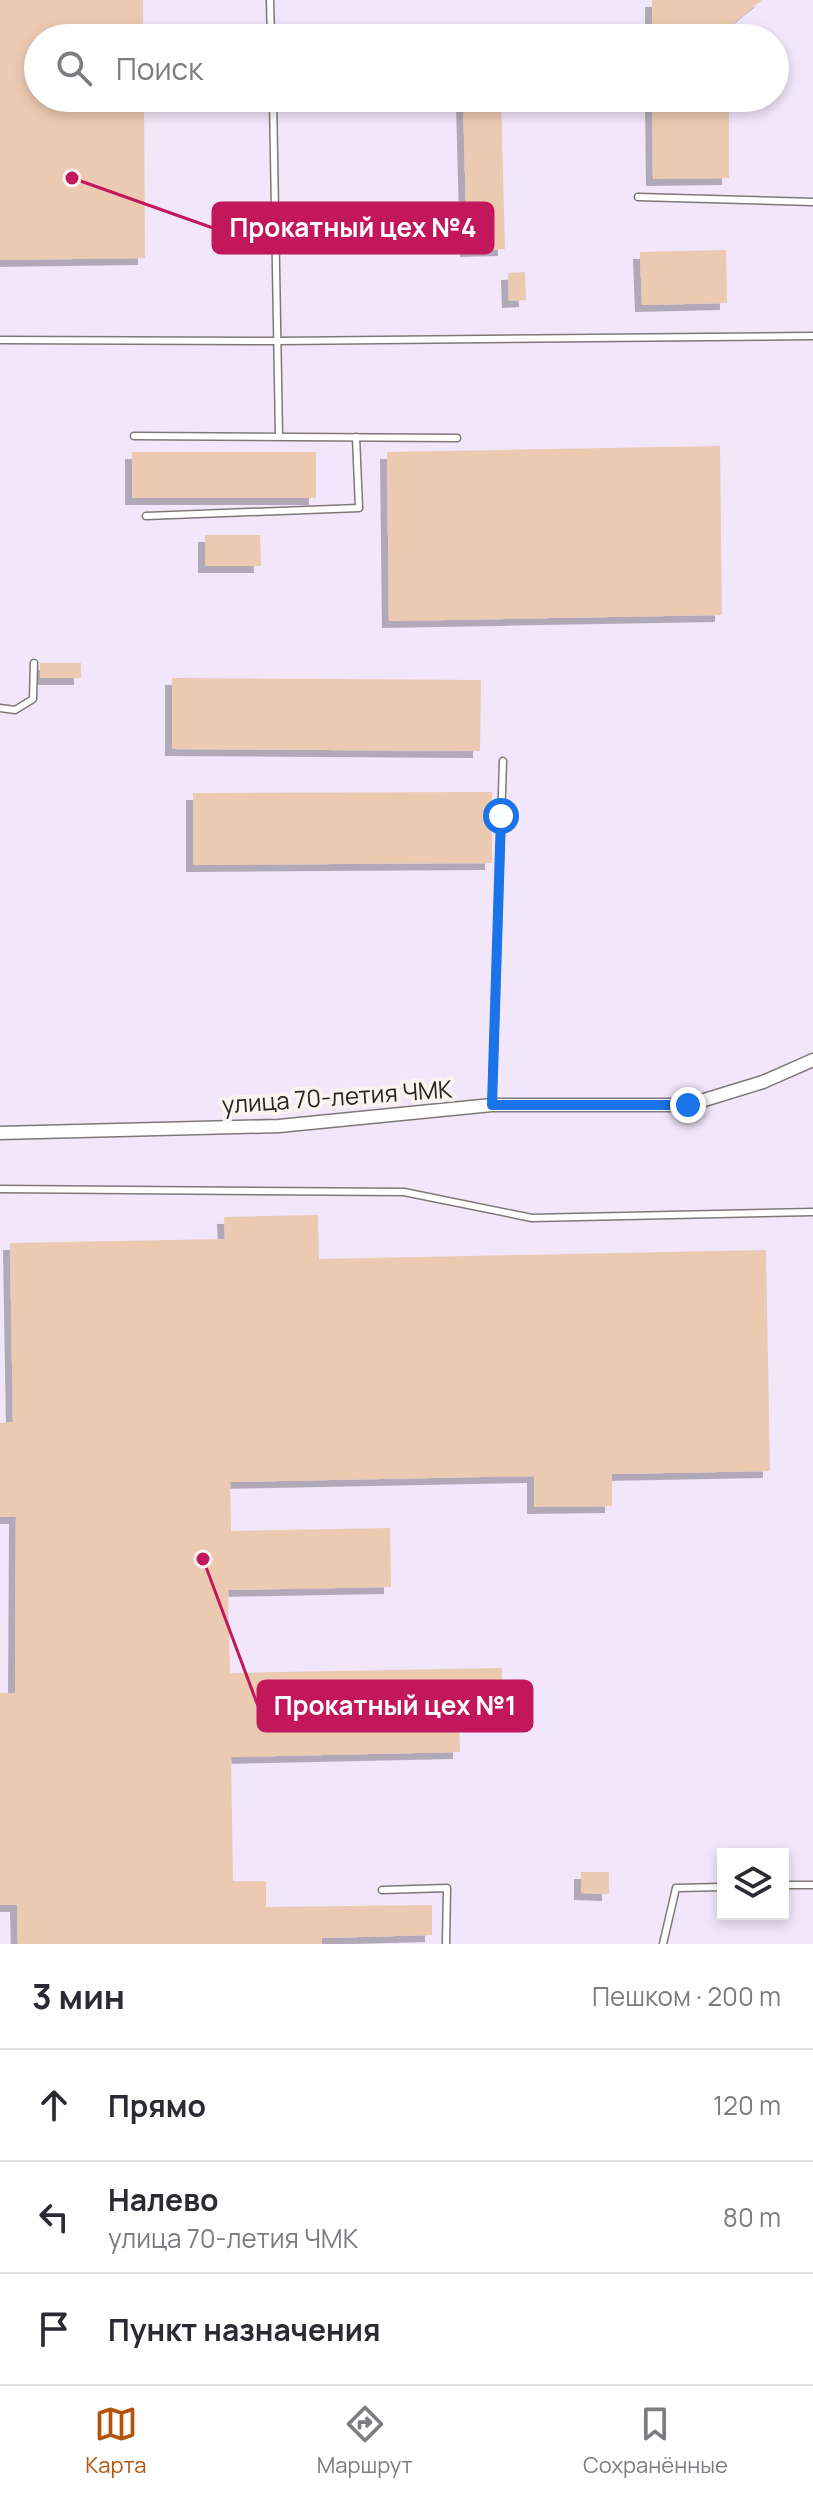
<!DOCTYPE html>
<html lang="ru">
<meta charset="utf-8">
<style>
:root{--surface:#fff;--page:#f7f7f7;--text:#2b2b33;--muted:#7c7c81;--line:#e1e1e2;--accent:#b45309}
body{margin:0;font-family:Manrope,sans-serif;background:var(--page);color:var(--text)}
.controls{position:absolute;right:24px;bottom:24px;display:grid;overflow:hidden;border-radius:0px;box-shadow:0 4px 12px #0003}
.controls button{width:72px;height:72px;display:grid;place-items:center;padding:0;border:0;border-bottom:2px solid var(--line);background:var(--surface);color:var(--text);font:40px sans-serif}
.stop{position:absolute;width:24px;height:24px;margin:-18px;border:6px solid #1a73e8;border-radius:50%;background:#fff}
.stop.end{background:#1a73e8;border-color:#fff;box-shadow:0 2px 8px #0008}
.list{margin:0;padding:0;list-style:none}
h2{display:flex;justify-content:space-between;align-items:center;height:104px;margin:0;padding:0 32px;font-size:34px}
h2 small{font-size:26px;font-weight:400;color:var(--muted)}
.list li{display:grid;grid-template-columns:52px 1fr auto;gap:24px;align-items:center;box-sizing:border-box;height:112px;padding:0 32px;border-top:2px solid var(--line)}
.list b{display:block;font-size:30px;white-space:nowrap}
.list p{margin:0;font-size:26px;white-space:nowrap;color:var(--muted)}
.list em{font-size:26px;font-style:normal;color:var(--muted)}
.icon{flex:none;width:44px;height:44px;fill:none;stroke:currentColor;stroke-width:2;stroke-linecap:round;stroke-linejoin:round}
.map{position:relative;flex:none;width:813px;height:1944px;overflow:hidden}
.search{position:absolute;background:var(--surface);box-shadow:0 4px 12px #0003;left:24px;right:24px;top:24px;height:88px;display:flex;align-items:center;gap:20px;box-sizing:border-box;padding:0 28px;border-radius:44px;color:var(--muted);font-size:30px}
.sheet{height:440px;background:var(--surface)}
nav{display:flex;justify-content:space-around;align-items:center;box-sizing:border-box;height:112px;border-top:2px solid var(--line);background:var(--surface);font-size:22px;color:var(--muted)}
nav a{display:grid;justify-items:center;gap:4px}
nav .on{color:var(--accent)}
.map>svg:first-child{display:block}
.industrial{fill:#f2e6fa;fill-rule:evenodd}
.building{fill:#ebcab1;filter:url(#shadow)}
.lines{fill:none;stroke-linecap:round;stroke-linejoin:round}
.service-casing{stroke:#7e7976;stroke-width:9}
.minor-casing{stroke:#7e7976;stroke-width:15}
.service{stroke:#fff;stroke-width:6}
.minor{stroke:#fff;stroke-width:12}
.route{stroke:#1a73e8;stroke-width:10}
.labels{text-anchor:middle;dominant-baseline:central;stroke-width:8;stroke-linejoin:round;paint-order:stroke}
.street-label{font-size:24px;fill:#272524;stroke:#f9f4f0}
.leader{fill:none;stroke:#c2185b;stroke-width:3}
.callout-dot{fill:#c2185b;stroke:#f9f4f0;stroke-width:3}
.callout{fill:#c2185b;stroke:#c2185b;stroke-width:3}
.callout-label{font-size:26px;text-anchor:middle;font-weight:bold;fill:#fff}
</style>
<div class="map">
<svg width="813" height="1944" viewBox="0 0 813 1944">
<defs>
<filter id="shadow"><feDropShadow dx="-7" dy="7" stdDeviation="0" flood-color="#0004"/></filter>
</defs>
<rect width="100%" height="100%" fill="#f9f4f0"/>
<path class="industrial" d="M0 0H813V1944H0ZM38 38H775V98H38ZM723 1854H783V1914H723Z"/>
<g class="building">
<polygon points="0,0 143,0 143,38 38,38 38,98 144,98 145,258 0,260"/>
<polygon points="652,0 762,0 715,38 652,38"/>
<polygon points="463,98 501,98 505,249 467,250"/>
<polygon points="652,98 729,98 729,178 653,179"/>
<polygon points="726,250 727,303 642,305 640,252"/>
<polygon points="525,272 526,300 509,301 508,273"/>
<polygon points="720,446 722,615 389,621 387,452"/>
<rect x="132" y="452" width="184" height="46"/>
<polygon points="205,535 260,535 261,566 205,566"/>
<rect x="40" y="663" width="41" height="15"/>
<polygon points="172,678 481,680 480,751 172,749"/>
<polygon points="492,792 492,863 193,865 193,793"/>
<polygon points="318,1215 319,1259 766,1250 770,1471 612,1474 612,1506 534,1507 534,1476 230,1482 231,1531 390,1528 391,1587 228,1590 230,1673 502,1668 502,1709 459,1710 460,1752 231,1757 233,1881 266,1881 266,1907 432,1905 432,1935 322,1938 322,1944 18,1944 17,1905 0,1905 0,1693 15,1693 16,1517 0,1517 0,1423 13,1422 10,1243 225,1239 224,1217"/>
<polygon points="581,1872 609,1872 609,1894 581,1893"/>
</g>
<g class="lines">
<defs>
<g id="service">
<polyline points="270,0 271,38"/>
<polyline points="273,98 279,436"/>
<polyline points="638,197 813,202"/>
<polyline points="0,340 279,341 813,336"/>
<polyline points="134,436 457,438"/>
<polyline points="146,516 359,508 356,437"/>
<polyline points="0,708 15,710 33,699 34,663"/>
<polyline points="492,1105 503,761"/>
<polyline points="0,1189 404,1192 532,1218 813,1212"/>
<polyline points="783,1885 813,1885"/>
<polyline points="382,1890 447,1888 446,1944"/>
<polyline points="663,1944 676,1888 723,1887"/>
</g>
<polyline id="minor" points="0,1133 279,1126 492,1105 688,1105 763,1082 813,1060"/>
</defs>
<use href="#service" class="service-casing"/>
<use href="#minor" class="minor-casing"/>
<use href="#service" class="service"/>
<use href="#minor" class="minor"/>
</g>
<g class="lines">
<polyline class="route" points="501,816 492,1105 688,1105"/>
</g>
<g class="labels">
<g class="street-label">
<text transform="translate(337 1096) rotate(-4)">улица 70-летия ЧМК</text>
</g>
</g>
<path class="leader" d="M72 178L213 228M203 1559L258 1706"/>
<g class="callout-dot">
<circle cx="72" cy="178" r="8"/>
<circle cx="203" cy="1559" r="8"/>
</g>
<g class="callout">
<rect x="213" y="203" width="280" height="50" rx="8"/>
<rect x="258" y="1681" width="274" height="50" rx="8"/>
</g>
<g class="callout-label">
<text x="353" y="237">Прокатный цех №4</text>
<text x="395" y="1715">Прокатный цех №1</text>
</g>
</svg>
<div class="controls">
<button><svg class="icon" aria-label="layers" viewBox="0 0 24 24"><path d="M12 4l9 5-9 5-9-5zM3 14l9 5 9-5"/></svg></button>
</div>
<div class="stop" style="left:501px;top:816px"></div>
<div class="stop end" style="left:688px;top:1105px"></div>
<div class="search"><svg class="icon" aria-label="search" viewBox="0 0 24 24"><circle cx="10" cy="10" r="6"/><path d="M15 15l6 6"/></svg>Поиск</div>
</div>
<section class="sheet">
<h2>3 мин<small>Пешком · 200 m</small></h2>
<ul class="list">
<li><svg class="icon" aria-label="ahead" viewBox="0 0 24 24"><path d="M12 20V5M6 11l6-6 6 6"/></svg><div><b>Прямо</b></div><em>120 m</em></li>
<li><svg class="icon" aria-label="left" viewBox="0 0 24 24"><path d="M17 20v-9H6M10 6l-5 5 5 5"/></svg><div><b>Налево</b><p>улица 70-летия ЧМК</p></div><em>80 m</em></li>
<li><svg class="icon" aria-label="arrive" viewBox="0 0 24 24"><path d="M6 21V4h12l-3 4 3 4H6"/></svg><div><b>Пункт назначения</b></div></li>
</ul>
</section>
<nav>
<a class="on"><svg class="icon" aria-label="map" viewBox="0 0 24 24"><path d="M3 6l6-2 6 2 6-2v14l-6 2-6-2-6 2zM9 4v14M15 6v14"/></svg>Карта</a>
<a><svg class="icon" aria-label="directions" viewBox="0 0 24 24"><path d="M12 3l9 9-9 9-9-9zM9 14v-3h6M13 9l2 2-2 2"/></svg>Маршрут</a>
<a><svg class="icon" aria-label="saved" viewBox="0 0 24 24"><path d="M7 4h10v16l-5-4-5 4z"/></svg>Сохранённые</a>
</nav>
